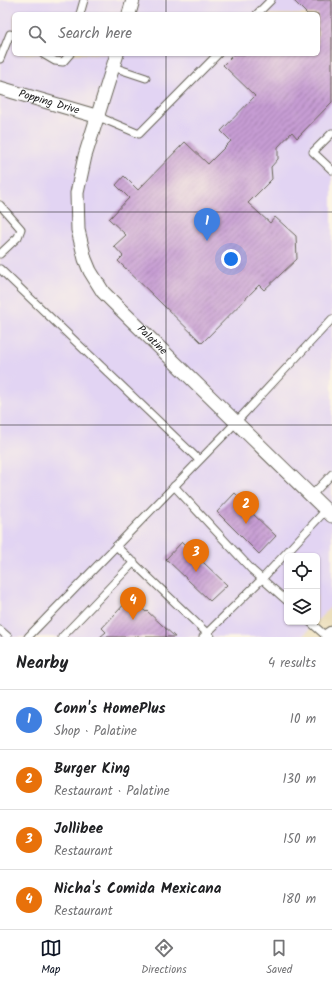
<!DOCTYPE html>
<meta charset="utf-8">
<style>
:root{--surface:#fff;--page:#f6f6f6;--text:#202124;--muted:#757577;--line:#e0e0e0;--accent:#111827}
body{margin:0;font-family:Kalam,sans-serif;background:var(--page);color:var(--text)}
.controls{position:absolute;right:12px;bottom:12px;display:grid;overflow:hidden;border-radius:6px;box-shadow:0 1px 3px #0004}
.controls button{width:36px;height:36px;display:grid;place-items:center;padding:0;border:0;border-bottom:1px solid var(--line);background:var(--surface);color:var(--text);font:20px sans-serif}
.you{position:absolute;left:231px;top:259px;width:14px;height:14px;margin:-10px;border:3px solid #fff;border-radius:50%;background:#1a73e8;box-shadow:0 0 0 6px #1a73e833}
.badge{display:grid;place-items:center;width:26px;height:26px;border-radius:50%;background:var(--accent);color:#fff;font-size:13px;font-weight:700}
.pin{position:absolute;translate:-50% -33px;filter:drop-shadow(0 1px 2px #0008)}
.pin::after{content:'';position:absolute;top:21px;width:14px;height:12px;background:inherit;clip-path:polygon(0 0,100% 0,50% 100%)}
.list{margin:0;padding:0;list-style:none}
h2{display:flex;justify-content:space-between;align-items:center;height:52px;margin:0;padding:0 16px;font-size:17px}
h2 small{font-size:13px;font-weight:400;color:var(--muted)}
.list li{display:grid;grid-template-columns:26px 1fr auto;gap:12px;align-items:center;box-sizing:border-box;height:60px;padding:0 16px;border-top:1px solid var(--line)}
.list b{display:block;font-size:15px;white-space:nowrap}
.list p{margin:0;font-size:13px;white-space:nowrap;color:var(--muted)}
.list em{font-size:13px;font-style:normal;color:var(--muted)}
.icon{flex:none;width:22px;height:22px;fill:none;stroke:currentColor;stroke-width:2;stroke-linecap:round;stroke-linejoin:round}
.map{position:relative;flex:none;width:332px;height:637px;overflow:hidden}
.search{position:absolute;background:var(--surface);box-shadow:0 1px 3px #0004;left:12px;right:12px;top:12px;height:44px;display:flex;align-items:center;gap:10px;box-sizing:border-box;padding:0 14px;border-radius:6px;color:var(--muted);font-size:15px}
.sheet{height:292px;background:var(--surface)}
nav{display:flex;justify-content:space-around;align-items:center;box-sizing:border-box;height:56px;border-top:1px solid var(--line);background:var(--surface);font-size:11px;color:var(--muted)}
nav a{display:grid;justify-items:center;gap:2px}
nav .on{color:var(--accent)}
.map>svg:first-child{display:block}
.built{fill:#e2d4f3;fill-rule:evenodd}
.building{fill:url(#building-hatch)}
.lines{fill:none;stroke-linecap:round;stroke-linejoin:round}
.lane-casing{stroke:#646054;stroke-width:9}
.street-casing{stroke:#646054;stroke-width:15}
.secondary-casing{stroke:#646054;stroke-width:21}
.lane{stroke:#fff;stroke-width:7}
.street{stroke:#fff;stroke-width:13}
.secondary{stroke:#fff;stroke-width:19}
.grid{fill:none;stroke:#1c1c1c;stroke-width:1;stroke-opacity:0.55}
.labels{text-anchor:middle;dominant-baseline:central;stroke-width:4;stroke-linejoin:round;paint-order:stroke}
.street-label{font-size:11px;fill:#1c1c1c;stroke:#fcf5e5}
</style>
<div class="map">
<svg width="332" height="637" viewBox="0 0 332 637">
<defs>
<pattern id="building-hatch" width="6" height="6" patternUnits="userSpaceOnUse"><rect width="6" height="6" fill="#c69cd3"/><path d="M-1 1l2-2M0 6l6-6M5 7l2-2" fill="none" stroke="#a07eaa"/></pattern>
</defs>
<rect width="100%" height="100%" fill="#fcf5e5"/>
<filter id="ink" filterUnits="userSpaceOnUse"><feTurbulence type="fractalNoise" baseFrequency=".025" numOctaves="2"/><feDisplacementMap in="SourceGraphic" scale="8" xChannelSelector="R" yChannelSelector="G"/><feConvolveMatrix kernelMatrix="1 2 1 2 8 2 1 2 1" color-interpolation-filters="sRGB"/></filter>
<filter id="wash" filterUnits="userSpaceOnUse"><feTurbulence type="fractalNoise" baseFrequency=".012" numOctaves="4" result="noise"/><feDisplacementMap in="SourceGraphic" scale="16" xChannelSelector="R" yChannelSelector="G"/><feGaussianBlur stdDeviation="0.9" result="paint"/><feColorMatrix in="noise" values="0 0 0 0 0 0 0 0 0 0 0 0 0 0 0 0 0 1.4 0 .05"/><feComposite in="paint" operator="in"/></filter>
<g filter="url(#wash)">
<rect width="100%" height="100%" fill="#ebdebb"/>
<path class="built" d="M0 0H332V605L317 621V556H287V622H316L302 637H0ZM14 14H318V54H14Z"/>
<g id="blocks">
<g class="building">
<polygon points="293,0 332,0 332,102 297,138 292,132 278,147 278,159 271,167 272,179 248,203 270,223 275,217 296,236 297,259 264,290 259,285 202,343 118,261 123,256 114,246 126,235 109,219 129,198 116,185 124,176 138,190 185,142 208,164 231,141 221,131 255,96 223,65 234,54 318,54 318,14 307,14"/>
<polygon points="235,493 251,509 251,512 276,536 259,554 217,512"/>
<polygon points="182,542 227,585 210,601 166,559"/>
<polygon points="130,598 146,612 147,611 175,637 100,637 106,632 102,628"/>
</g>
</g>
</g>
<g filter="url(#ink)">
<use href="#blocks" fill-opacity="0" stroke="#646054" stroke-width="1"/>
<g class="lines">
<defs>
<g id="lane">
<polyline points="80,14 84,0"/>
<polyline points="257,14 271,0"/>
<polyline points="43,54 55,61 63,62 70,54"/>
<polyline points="0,59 10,34 14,36"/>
<polyline points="113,67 146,78"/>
<polyline points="99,117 139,134 218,54"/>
<polyline points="332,133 313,152 332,170"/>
<polyline points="0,205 21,229 18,237 0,254"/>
<polyline points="0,269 199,460"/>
<polyline points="174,486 252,570 287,601"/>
<polyline points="311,496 332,474"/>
<polyline points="116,546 211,637"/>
<polyline points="310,622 327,637"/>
<polyline points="0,630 8,637"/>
<polyline points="28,637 226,433 332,319"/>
<polyline points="62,637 134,562"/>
<polyline points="203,637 262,579 326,510"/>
</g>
<g id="street">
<polyline points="129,14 133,0"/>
<path id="s1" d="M117 54 85 156 77 193 78 230 85 259 90 271 103 292 115 304 332 516"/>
<path id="s2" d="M0 88 99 117"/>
</g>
<polyline id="secondary" points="331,637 332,636"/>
</defs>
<use href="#lane" class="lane-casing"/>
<use href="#street" class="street-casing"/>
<use href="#secondary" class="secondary-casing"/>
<use href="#lane" class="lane"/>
<use href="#street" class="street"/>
<use href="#secondary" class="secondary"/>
</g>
</g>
<path class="grid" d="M166 0V14M166 54V637M0 212H332M0 425H332"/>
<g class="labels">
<g class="street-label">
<text stroke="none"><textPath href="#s2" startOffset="51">Popping Drive</textPath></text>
<text stroke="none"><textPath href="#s1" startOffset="318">Palatine</textPath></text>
</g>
</g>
</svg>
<div class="controls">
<button><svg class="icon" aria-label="locate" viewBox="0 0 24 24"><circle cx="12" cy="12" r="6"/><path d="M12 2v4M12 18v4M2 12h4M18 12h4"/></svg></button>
<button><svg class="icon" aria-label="layers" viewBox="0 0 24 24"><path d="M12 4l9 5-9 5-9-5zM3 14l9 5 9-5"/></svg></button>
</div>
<div class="you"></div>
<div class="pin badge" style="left:207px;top:241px;background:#3f7fe0">1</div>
<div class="pin badge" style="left:246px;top:524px;background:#e8710a">2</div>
<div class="pin badge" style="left:196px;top:572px;background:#e8710a">3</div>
<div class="pin badge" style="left:133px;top:620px;background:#e8710a">4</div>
<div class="search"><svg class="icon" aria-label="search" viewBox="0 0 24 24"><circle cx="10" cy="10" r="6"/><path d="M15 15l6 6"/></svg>Search here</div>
</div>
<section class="sheet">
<h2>Nearby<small>4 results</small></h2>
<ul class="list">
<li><span class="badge" style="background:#3f7fe0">1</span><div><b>Conn's HomePlus</b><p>Shop · Palatine</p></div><em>10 m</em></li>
<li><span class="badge" style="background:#e8710a">2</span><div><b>Burger King</b><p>Restaurant · Palatine</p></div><em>130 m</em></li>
<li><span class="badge" style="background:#e8710a">3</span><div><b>Jollibee</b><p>Restaurant</p></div><em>150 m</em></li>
<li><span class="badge" style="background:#e8710a">4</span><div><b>Nicha's Comida Mexicana</b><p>Restaurant</p></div><em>180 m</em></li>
</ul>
</section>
<nav>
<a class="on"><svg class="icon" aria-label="map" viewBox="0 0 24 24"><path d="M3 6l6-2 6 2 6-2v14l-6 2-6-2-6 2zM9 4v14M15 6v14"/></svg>Map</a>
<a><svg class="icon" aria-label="directions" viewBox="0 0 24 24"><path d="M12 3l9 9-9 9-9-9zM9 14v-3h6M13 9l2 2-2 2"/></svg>Directions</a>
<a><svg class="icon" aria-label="saved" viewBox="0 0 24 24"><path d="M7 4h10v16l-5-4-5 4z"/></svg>Saved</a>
</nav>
